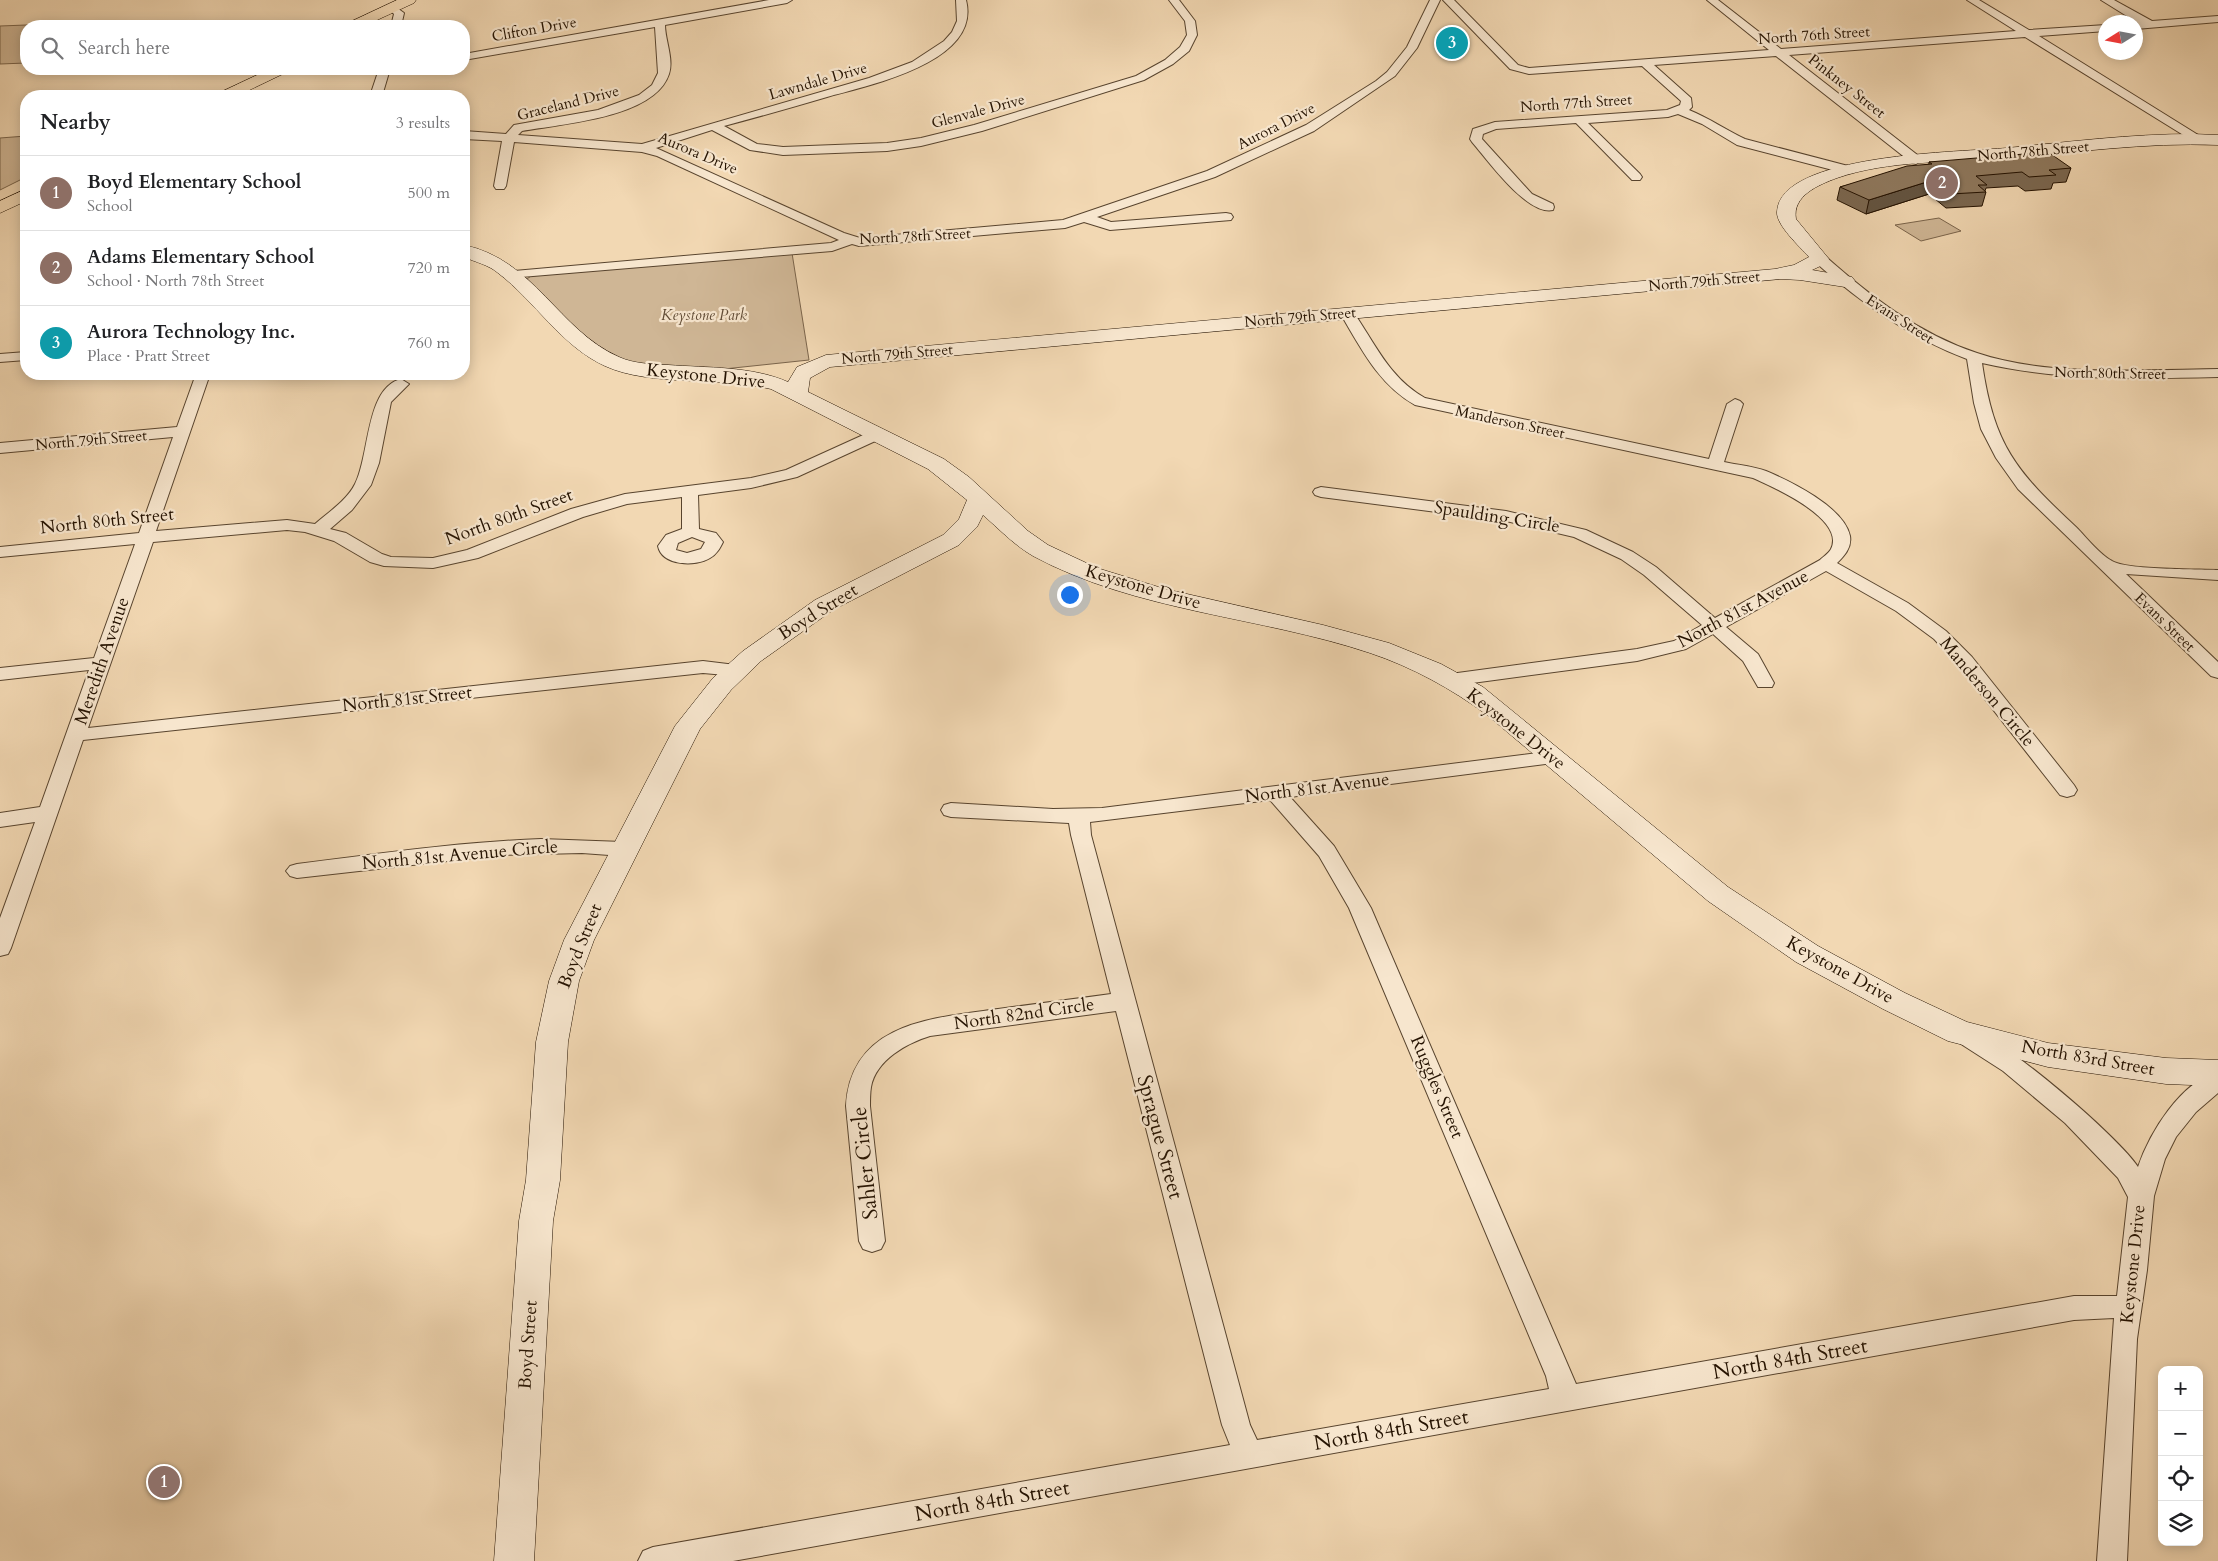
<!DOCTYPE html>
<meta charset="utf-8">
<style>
:root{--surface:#fff;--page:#f2f2f2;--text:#202124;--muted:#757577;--line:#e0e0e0;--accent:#0b8043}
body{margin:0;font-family:Cardo,serif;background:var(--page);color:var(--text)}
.controls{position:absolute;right:15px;bottom:15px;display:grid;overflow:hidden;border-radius:10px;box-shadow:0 2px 12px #0003}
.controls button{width:45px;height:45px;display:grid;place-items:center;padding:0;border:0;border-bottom:1px solid var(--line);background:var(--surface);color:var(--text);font:25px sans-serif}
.compass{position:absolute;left:2098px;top:15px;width:45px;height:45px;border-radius:50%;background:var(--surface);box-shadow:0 2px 12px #0003;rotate:259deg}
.you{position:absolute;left:1069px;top:594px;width:18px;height:18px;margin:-12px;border:4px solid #fff;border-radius:50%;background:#1a73e8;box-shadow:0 0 0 8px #1a73e833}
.badge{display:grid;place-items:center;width:32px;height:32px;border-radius:50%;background:var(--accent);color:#fff;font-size:16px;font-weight:700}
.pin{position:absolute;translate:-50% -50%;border:2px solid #fff;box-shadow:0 1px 5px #0006}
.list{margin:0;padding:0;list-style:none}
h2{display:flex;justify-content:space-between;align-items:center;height:65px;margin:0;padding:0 20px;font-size:21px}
h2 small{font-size:16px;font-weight:400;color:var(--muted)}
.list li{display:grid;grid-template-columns:32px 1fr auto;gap:15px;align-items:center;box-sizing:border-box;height:75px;padding:0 20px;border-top:1px solid var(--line)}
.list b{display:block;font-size:19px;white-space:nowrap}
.list p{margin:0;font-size:16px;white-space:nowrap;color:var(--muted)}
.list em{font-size:16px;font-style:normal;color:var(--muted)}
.icon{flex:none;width:28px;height:28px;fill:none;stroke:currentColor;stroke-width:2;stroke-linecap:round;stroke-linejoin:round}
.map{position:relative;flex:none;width:2218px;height:1561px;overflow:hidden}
.search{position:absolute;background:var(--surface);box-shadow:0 2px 12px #0003;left:20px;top:20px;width:450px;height:55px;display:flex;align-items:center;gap:12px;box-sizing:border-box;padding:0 18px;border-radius:20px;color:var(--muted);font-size:19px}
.panel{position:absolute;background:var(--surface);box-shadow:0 2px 12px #0003;left:20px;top:90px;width:450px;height:290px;border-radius:20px}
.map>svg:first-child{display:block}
.green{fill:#cfb695;stroke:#7a644b}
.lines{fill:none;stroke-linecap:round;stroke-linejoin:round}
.street-casing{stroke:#58442e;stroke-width:2}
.secondary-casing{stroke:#241201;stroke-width:1}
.primary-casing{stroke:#241201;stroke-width:1}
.street{fill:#f7e6ce;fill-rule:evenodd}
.secondary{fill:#f7e6ce;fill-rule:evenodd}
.primary{fill:#f2d8b3;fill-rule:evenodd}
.wall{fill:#7b6851;stroke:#241201}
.shaded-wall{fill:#645542;stroke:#241201}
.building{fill:#8f795e;stroke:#241201}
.labels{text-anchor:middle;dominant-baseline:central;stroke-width:4.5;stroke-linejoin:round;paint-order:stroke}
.far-street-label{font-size:15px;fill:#241201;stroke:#f7e6ce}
.far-park-label{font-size:15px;font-style:italic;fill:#604b35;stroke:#f7e6ce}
.street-label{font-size:18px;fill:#241201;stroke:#f7e6ce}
.near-street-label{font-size:21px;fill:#241201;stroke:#f7e6ce}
</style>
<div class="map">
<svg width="2218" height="1561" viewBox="0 0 2218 1561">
<rect width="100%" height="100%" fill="#f2d8b3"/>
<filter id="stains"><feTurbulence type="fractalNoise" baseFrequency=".004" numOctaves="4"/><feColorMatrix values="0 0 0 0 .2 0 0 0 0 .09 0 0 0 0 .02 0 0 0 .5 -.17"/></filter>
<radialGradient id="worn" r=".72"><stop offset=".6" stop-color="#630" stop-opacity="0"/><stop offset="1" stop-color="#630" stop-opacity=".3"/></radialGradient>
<g class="green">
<polygon points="53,24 60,26 26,26 26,63 0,64 0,26"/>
<polygon points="26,136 26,177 0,190 0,138"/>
<polygon points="1939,218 1961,231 1921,241 1895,225"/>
<polygon points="792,253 809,360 724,369 630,364 583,338 527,279 531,276"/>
</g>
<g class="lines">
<defs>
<g id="street">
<path d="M769 0H792L787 3 665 25C665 40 674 59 669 74 655 118 561 124 522 131L518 135 642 144 869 78 912 62 944 41 952 32 957 21 956 0H966C982 62 869 85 827 97 793 107 758 117 724 126L757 144 783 147 887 143 921 138 974 125 1136 76 1165 60 1180 47 1187 35 1185 21 1169 0H1179L1195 21 1197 35 1189 51 1173 64 1144 80 982 131 921 146 887 151 783 155 750 150 712 130 656 148 844 233 860 238 1063 220 1207 171 1306 125 1376 81 1387 72 1407 47 1430 0H1440L1417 48 1395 76 1314 131 1215 177 1097 217 1111 222 1226 213 1231 214 1233 217 1231 220 1110 230 1084 222 1065 228 859 246 852 244 832 251 509 278 507 275 509 272 514 271 831 243 839 240 657 156 642 152 514 142 506 186 504 189H496L494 186 502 141 464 139V131L506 134 514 125 598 110 639 95 652 85 658 73 655 27 464 60V54Z"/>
<path d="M1443 0H1454L1518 65 1529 68 1769 50 1707 0H1718L1781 49 2016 31 1967 0H1979L2029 30 2106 25V31L2039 36 2203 138 2197 142 2193 141 2025 37 1789 55 1920 157 1922 160 1916 164 1912 163 1776 56 1654 65 1691 98 1692 107 1689 110C1709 118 1726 130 1745 139L1852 167 1854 170 1848 174 1737 145 1702 124 1678 114 1668 117 1588 123 1640 174 1642 177 1640 180H1632L1576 123 1496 129 1483 134 1482 139 1532 194 1553 204 1554 207 1553 210C1527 216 1487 159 1472 142L1470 139 1473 129 1495 122 1667 110 1680 105 1681 101 1642 66 1529 74 1510 69Z"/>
<polygon points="2101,0 2114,0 2152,21 2218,16 2218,22 2136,29 2136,23 2138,23"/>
<polygon points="393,5 404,13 401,26 391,26 394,14 388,8"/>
<polygon points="379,69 390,69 382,96 370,96"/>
<path d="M1820 255 1825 256C1870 296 1919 334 1977 353 2048 377 2143 370 2218 369V377C2139 379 2060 381 1982 363 1994 446 2016 471 2076 527 2087 538 2099 554 2112 561 2127 570 2197 569 2218 570V580L2126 574 2218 662V678L2211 676 2018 489 1996 458 1981 429 1974 403 1967 359C1909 337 1861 303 1815 262L1813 259Z"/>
<path d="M1347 309 1352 310C1375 343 1389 378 1425 398L1709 459 1727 404 1735 399 1740 401 1743 404 1724 462C1737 465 1753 466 1766 471 1790 481 1844 507 1850 536 1852 548 1844 556 1837 563L1908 603 1946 631 1972 657 2074 785 2077 790 2074 795 2067 797 2060 795 1958 665 1934 639 1896 611 1826 571 1726 627 1758 654 1774 683 1772 687H1758L1743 661 1713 634 1686 649 1637 661 1450 686 1443 684 1441 680 1443 676 1450 674 1637 649 1674 641 1702 625 1644 575 1621 559 1574 537 1506 521 1321 497 1315 495 1313 492 1315 489 1321 487 1506 511 1586 530 1633 552 1656 567 1715 618 1820 560C1823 557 1829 553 1831 549 1846 519 1773 487 1753 478L1415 405C1378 384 1361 348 1340 313Z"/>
<polygon points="26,352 26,360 0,362 0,354"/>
<path d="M196 374H210L156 531 287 520 315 524C329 512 347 500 355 484 370 456 365 388 401 379L409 384 391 402 379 463 371 485 352 510 330 529 346 533 382 554 391 557 433 558 467 550 571 509 625 494 751 478 786 470 872 431 878 429 886 434 884 437 797 477 751 488 698 495 699 529 716 533 723 542C720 548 717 554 710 558 696 567 662 566 658 546L666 535 682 529V497L627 504 583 517 478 558 433 568 384 566 370 562 334 541 305 532 287 530 153 542 88 728 703 661 744 666 746 670 744 674 737 676 703 673 83 740 11 948 8 954 0 956V918L35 822 0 827V813L40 807 89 670 0 680V668L94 658 135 544 0 557V547L139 533 173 437 0 453V443L177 427ZM692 537 705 542 701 549 687 553 676 550 678 543Z"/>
<path d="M1554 751 1561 752 1564 757 1561 762 1290 797 1334 846 1371 908 1576 1384 2074 1296H2117L2128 1197 2118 1178 2065 1123 2003 1071 1961 1044 1957 1038 1961 1032C1965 1030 1968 1029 1972 1030 2003 1038 2120 1138 2138 1167 2150 1132 2180 1083 2218 1071V1093L2196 1112 2176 1137 2165 1159 2154 1196 2147 1270 2137 1339 2127 1561H2097L2114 1318 2074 1320 733 1561H638L643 1551 653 1547 1230 1445 1222 1425 1116 1011 930 1036C907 1043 876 1060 871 1087 870 1093 870 1100 870 1106L885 1241 881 1249 872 1252 863 1249 859 1241 846 1106C851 1022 933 1018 998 1009 1036 1004 1074 999 1111 994L1071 835 1069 823 951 817 944 815 941 810 944 805 951 803 1053 809 1102 808ZM1270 800 1319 856 1349 908 1546 1376 1549 1389 1257 1440 1250 1425 1091 835 1090 822Z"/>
<path d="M541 839 623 842 630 844 633 849 630 854 623 856 582 853 501 855 297 878 290 876 286 871 290 866 297 864C378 854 459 842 541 839Z"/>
</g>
<path id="secondary" d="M2192 134 2218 135V145C2145 142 2075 153 2002 158 1948 163 1889 160 1837 178 1818 185 1792 196 1796 219L1829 259 1827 263 1812 270 1852 277 1855 281 1852 285 1845 287 1800 280 1781 279 830 367 810 378 808 392 944 459 969 477 1028 531 1048 545 1097 568 1165 589 1323 625 1389 643 1441 664 1483 687 1728 887 1818 946 1905 993 1967 1022 2048 1043 2166 1058 2218 1060V1086L2166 1084 2048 1067 1948 1041 1883 1009 1796 962 1708 901 1487 715C1452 689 1412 667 1370 653 1259 616 1137 612 1033 556 1014 545 999 529 983 515L977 527 959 545 833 610 761 661 731 690 700 729 594 940 579 981 568 1042 560 1180 553 1221 534 1561H494L519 1221 526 1180 536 1042 549 981 564 940 675 726 713 678 743 651 815 600 943 535 959 519 967 500 928 469 771 389C719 376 651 387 605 366 561 346 535 301 498 273 489 265 475 262 464 257V245C535 260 558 330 619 357 634 364 652 364 668 365 707 368 752 366 788 382L797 367 826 355 1775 269 1794 265 1809 257C1800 247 1776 225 1777 212 1779 153 1965 152 2007 148 2068 142 2130 134 2192 134Z"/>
<g id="primary">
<polygon points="397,0 416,0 414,3 364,26 346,26 348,23"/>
<polygon points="270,69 290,69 287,72 237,96 217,96 219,93"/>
<polygon points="26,189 26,201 0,213 0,201"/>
</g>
</defs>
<use href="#street" class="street-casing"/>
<use href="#secondary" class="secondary-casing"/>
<use href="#primary" class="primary-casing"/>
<use href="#street" class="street"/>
<use href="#secondary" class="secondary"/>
<use href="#primary" class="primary"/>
</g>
<polygon class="wall" points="1929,162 2071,168 2066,182 2053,183 2051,189 2025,191 2018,186 1986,188 1985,191 1986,192 1982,206 1946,208 1929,194 1866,214 1837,200 1840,187 1929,164"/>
<polygon class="shaded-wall" points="1933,180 1929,194 1866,214 1869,200"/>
<polygon class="building" points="2048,152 2071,168 2049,170 2056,175 2029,177 2022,172 1976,176 1987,185 1978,185 1986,192 1950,194 1933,180 1869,200 1840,187 1907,166 1932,164 1929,162"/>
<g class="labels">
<g class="far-street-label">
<text transform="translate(534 29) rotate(-10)">Clifton Drive</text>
<text transform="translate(1814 35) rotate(-4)">North 76th Street</text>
<text transform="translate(818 81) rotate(-16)">Lawndale Drive</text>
<text transform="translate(1847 86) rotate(38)">Pinkney Street</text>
<text transform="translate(568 103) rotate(-14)">Graceland Drive</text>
<text transform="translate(1576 103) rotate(-4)">North 77th Street</text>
<text transform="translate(978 111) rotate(-15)">Glenvale Drive</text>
<text transform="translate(1276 126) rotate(-27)">Aurora Drive</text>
<text transform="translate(2033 151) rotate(-5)">North 78th Street</text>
<text transform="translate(698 153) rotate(23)">Aurora Drive</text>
<text transform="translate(915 236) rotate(-3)">North 78th Street</text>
<text transform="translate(1704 281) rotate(-5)">North 79th Street</text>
<text transform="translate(1300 317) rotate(-5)">North 79th Street</text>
<text transform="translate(1900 319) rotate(33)">Evans Street</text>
<text transform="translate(897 354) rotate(-5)">North 79th Street</text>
<text transform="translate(2110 373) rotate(1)">North 80th Street</text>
<text transform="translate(1510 422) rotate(12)">Manderson Street</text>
<text transform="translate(91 440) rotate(-5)">North 79th Street</text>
<text transform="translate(2165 622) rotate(44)">Evans Street</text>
</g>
<g class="far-park-label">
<text x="704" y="315">Keystone Park</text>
</g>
<g class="street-label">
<text transform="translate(706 376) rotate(6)">Keystone Drive</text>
<text transform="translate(509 517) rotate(-20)">North 80th Street</text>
<text transform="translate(1497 517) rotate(9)">Spaulding Circle</text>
<text transform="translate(107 521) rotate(-6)">North 80th Street</text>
<text transform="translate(1143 587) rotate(16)">Keystone Drive</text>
<text transform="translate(1743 609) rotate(-28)">North 81st Avenue</text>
<text transform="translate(818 612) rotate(-32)">Boyd Street</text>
<text transform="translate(102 661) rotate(-71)">Meredith Avenue</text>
<text transform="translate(1987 692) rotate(50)">Manderson Circle</text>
<text transform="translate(407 699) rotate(-6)">North 81st Street</text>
<text transform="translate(1516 729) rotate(38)">Keystone Drive</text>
<text transform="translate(1317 788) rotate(-7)">North 81st Avenue</text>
<text transform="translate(460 855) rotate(-5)">North 81st Avenue Circle</text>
<text transform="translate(580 946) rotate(-68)">Boyd Street</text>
<text transform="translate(1840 970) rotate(29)">Keystone Drive</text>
<text transform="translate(1024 1014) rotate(-8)">North 82nd Circle</text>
<text transform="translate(2088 1058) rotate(10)">North 83rd Street</text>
<text transform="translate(1437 1087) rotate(67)">Ruggles Street</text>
<text transform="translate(2133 1264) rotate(-84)">Keystone Drive</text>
<text transform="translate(528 1345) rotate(-86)">Boyd Street</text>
</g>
<g class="near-street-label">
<text transform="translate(1160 1137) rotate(75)">Sprague Street</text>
<text transform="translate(865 1163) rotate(-96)">Sahler Circle</text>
<text transform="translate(1790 1359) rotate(-10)">North 84th Street</text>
<text transform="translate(1391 1430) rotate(-10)">North 84th Street</text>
<text transform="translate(992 1501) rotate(-10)">North 84th Street</text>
</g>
</g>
<rect width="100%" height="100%" filter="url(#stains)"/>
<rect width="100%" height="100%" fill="url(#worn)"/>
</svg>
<div class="controls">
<button>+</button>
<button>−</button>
<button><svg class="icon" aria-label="locate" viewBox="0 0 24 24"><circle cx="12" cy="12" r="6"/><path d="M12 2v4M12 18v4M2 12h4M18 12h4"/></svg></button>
<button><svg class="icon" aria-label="layers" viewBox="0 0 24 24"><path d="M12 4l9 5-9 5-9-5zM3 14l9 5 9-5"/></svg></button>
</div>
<svg class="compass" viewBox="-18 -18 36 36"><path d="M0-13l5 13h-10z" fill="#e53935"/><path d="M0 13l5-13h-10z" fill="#757577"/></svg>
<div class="you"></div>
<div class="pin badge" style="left:164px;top:1482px;background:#8d6e63">1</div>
<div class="pin badge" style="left:1942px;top:183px;background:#8d6e63">2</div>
<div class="pin badge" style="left:1452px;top:43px;background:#0f9aa8">3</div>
<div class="search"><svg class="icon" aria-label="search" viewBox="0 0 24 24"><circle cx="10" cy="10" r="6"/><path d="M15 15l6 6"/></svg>Search here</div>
<section class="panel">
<h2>Nearby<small>3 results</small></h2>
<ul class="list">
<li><span class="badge" style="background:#8d6e63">1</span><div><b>Boyd Elementary School</b><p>School</p></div><em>500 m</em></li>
<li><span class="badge" style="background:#8d6e63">2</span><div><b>Adams Elementary School</b><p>School · North 78th Street</p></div><em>720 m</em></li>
<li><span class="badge" style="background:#0f9aa8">3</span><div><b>Aurora Technology Inc.</b><p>Place · Pratt Street</p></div><em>760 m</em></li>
</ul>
</section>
</div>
